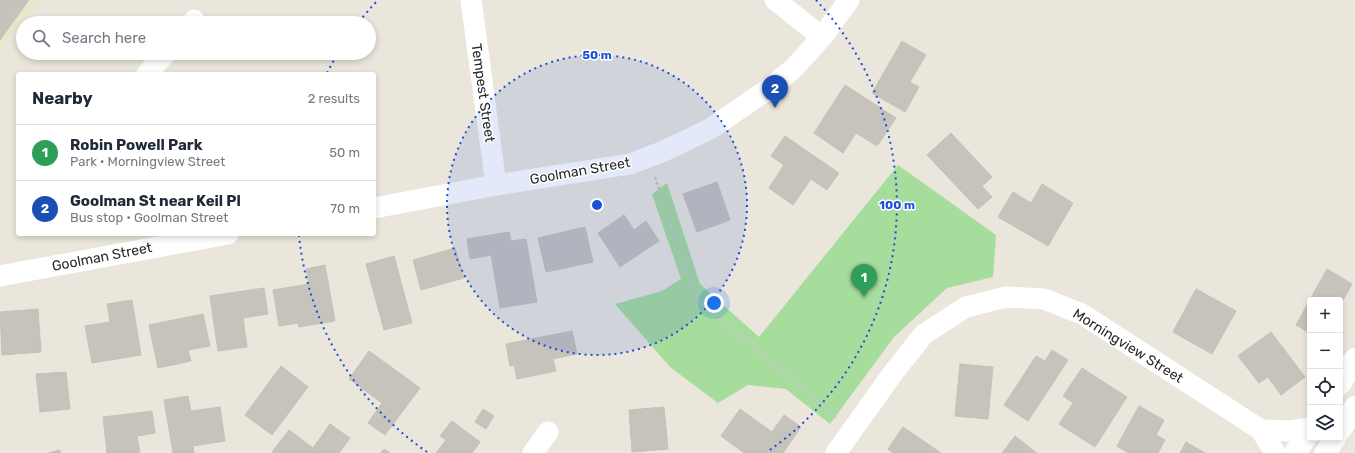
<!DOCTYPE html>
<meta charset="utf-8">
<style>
:root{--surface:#fff;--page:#f2f2f3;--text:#1f2937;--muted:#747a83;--line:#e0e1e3;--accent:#1a73e8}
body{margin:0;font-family:Rubik,sans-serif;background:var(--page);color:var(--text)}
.controls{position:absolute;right:12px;bottom:12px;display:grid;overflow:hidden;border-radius:4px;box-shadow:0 2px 6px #0003}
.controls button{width:36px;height:36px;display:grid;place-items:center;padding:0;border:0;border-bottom:1px solid var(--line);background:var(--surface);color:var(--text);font:20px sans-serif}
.you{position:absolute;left:714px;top:303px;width:14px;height:14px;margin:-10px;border:3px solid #fff;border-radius:50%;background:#1a73e8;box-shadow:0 0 0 6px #1a73e833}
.badge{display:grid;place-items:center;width:26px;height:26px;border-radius:50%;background:var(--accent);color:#fff;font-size:13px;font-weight:700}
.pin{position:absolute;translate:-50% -33px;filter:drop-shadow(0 1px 2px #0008)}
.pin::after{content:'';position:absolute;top:21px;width:14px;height:12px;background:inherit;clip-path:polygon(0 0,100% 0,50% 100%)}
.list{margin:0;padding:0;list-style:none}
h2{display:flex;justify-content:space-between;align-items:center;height:52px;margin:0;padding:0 16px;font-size:17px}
h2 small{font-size:13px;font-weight:400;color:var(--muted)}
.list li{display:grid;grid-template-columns:26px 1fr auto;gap:12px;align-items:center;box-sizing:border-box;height:56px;padding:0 16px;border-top:1px solid var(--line)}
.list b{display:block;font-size:15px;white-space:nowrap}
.list p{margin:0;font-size:13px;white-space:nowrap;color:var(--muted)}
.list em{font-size:13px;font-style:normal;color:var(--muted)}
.icon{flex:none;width:22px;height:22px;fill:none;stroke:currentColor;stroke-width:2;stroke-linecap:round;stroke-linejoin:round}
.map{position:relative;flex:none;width:1355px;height:453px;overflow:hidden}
.search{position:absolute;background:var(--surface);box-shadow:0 2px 6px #0003;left:16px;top:16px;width:360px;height:44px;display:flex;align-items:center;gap:10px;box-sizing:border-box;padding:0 14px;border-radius:22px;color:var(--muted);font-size:15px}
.panel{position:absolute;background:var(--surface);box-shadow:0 2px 6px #0003;left:16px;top:72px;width:360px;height:164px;border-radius:4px}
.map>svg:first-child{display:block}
.education{fill:#eae6cc}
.green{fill:#a6dc9c}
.building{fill:#c5c3bb;stroke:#c5c2b5}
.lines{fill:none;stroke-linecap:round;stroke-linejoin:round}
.path{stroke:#c7c7c7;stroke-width:2.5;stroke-dasharray:3 2;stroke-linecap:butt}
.minor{stroke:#fff;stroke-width:21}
.tertiary{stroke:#fff;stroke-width:22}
.ring{fill:none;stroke:#1d4ed8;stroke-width:2;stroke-dasharray:2 4}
.labels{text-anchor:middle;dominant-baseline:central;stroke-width:3;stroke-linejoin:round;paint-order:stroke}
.street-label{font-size:14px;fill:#292929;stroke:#fff}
.centre{fill:#1d4ed8;stroke:#fff;stroke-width:2}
.ring-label{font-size:12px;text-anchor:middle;font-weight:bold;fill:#1d4ed8;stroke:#fff;stroke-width:3;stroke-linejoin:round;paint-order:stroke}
</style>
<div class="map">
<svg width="1355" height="453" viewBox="0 0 1355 453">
<rect width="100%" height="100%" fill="#eae6db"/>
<polygon class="education" points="0,0 42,0 0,48"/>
<polygon class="green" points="898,165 996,235 993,277 947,288 894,337 830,424 786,389 748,385 718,403 670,367 615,304 662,291 681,279 652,194 667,183 700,284 759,337"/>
<g class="building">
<polygon points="0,0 29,0 0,40"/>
<polygon points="902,41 926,55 910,82 919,87 905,112 872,93"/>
<polygon points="845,85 896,118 877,146 856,133 843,153 814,133"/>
<polygon points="951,133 992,177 982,186 992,197 978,209 927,155"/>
<polygon points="785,136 839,173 827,190 811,179 793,205 769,188 784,165 771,156"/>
<polygon points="717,182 730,220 697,232 683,194"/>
<polygon points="1042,184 1073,203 1048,246 998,217 1013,192 1031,203"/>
<polygon points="624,215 634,230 646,221 659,241 620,267 598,233"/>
<polygon points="585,227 593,262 546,272 538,238"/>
<polygon points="509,232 511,241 526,239 537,302 500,308 491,255 470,259 467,239"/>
<polygon points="455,248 464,278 421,290 413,260"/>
<polygon points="394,256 412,323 384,330 366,264"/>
<polygon points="325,265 335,321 299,327 298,323 279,326 273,290 309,284 306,269"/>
<polygon points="1327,269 1352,284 1340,306 1340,300 1310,300 1310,333 1296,325"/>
<polygon points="264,288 268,314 243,318 247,347 218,351 210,296"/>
<polygon points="1196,289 1236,311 1212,354 1173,332"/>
<polygon points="132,300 141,355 92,363 85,326 110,322 107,304"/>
<polygon points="38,309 41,352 2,355 0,312"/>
<polygon points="203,314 210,346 188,350 191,361 158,368 149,325"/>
<polygon points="572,331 577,354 553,359 556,371 517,379 514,365 510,366 506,344"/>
<polygon points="1271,332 1305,377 1281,395 1268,377 1259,383 1238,356"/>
<polygon points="1052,350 1068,360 1028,421 1004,405 1036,356 1045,361"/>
<polygon points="369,351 420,388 385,435 368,423 382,403 349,379"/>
<polygon points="960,364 993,367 988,419 955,416"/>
<polygon points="281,366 308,387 272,435 245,415"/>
<polygon points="1082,368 1127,397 1095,447 1059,424 1073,403 1063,396"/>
<polygon points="66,372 70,409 40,412 36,374"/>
<polygon points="188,396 191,411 220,407 225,441 193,446 194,453 173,453 164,400"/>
<polygon points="1139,406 1164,420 1156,435 1165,440 1158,453 1129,453 1117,446"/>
<polygon points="664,407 668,449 632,452 629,410"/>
<polygon points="483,409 494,416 486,429 475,422"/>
<polygon points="740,409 772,432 784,415 801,427 783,453 744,453 721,436"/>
<polygon points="152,411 155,433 137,436 140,453 107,453 103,417"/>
<polygon points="452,421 480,442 472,453 436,453 446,440 440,436"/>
<polygon points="330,424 350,438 339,453 274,453 272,452 289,430 313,448"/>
<polygon points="903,427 941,453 893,453 888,449"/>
<polygon points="1015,436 1037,453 1002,453"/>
<polygon points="1186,442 1205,453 1180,453"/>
<polygon points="384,449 390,453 381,453"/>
<polygon points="60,450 60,453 48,453"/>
</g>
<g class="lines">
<polyline class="path" points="655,177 695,296 836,418"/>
<g class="minor">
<polyline points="471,0 496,185"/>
<polyline points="775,0 822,37"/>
<polyline points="192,23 194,20"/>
<polyline points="147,74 166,53"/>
<polyline points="374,208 496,185 630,164 664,151 710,129 767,90 793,69 822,37 849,0"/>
<polyline points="0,276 228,234"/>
<polyline points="1261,430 1290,431 1310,428"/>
<polyline points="533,453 548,432"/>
<polyline points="836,453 893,373 924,334 966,307 1006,297 1044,299 1082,314 1261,430 1275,453"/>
</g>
<g class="tertiary">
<polyline points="1340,384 1355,359"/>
<polyline points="1340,430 1355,407"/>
<polyline points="1295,453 1310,432"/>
<polyline points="1325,453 1335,438"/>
</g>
</g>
<circle cx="597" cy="205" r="150" fill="#1d4ed8" fill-opacity=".12"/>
<g class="ring">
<circle cx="597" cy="205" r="150"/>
<path d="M427 452A300 300 0 0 1 299 236M327 73A300 300 0 0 1 337 55M359 22A300 300 0 0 1 378 0M816 0A300 300 0 0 1 767 452"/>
</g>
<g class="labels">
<g class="street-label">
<text transform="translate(483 93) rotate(82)">Tempest Street</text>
<text transform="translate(580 171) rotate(-10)">Goolman Street</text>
<text transform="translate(102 257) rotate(-11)">Goolman Street</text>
<text transform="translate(1128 346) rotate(32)">Morningview Street</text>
</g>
</g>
<circle cx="597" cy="205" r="6" class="centre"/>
<g class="ring-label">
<text x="597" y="59">50 m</text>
<text x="897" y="209">100 m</text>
</g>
</svg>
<div class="controls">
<button>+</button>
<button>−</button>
<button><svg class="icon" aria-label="locate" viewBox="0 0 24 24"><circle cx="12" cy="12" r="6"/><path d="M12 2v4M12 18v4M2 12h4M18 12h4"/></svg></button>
<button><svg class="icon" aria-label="layers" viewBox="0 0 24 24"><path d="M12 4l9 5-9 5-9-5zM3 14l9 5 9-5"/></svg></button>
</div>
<div class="you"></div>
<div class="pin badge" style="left:864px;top:297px;background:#2e9e5b">1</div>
<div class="pin badge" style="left:775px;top:108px;background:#1a4fb4">2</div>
<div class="search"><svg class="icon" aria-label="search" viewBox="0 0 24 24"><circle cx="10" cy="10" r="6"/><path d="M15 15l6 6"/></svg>Search here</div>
<section class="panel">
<h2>Nearby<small>2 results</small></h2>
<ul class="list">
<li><span class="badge" style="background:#2e9e5b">1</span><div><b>Robin Powell Park</b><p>Park · Morningview Street</p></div><em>50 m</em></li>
<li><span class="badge" style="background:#1a4fb4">2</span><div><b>Goolman St near Keil Pl</b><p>Bus stop · Goolman Street</p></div><em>70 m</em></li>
</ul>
</section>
</div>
